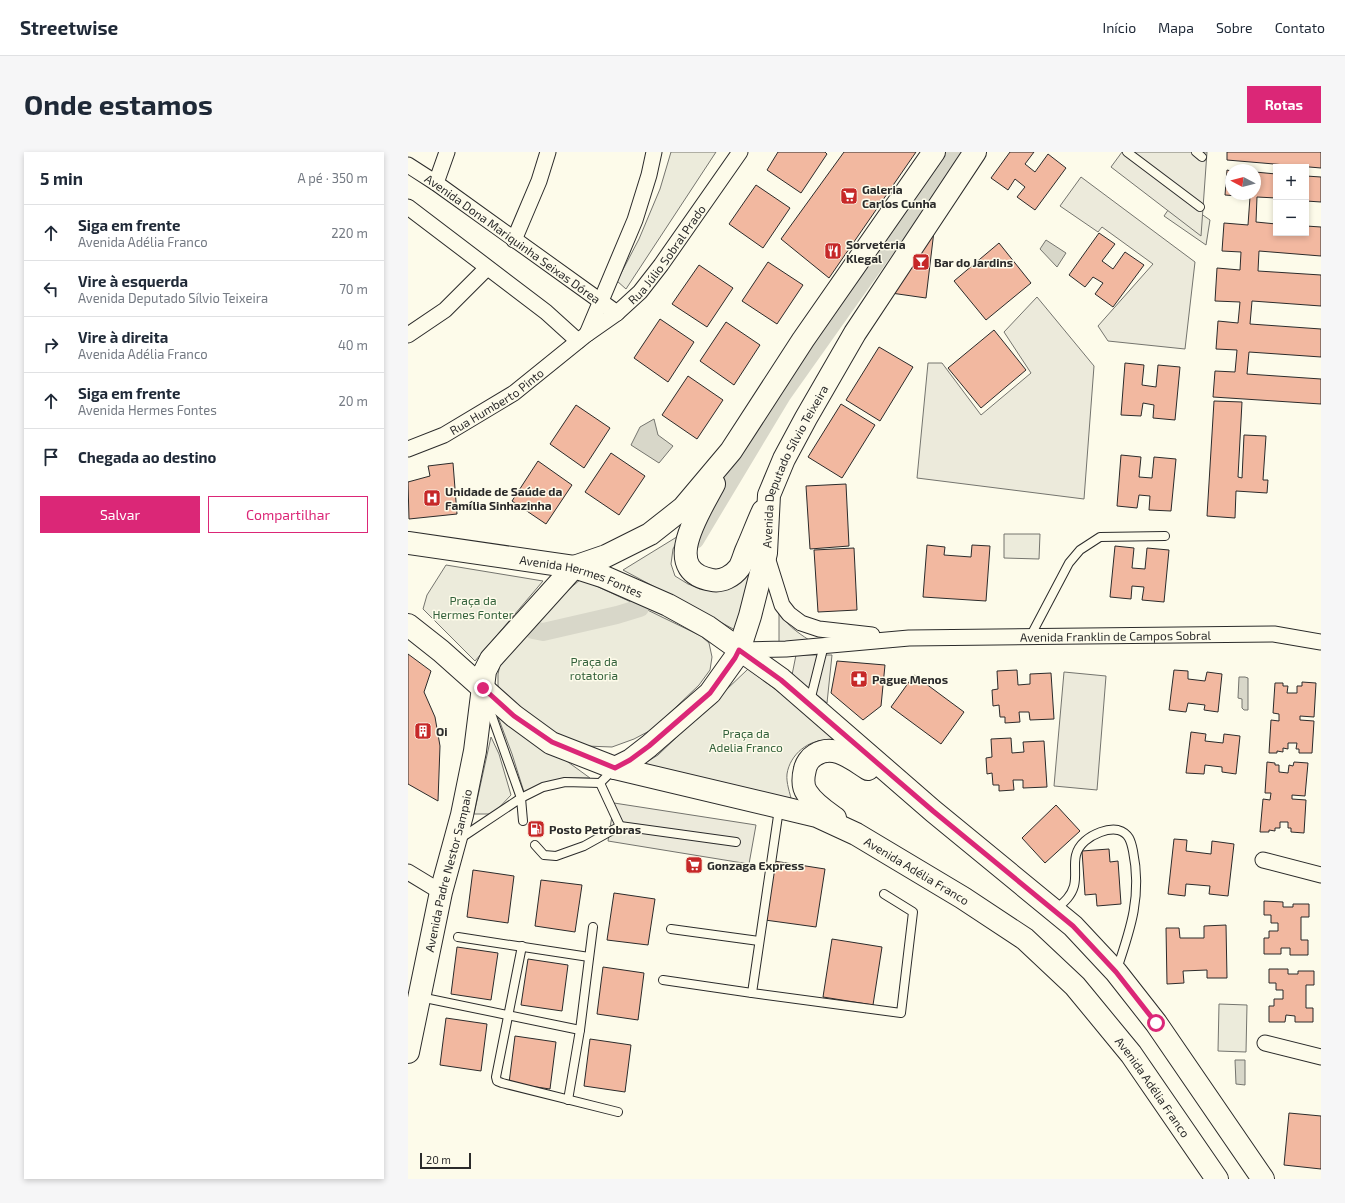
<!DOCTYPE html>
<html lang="pt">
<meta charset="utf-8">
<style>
:root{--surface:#fff;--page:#f6f6f7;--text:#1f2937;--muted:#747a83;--line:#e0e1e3;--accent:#db2777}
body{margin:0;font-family:"Exo 2",sans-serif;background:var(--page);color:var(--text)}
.controls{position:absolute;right:12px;top:12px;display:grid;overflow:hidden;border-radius:0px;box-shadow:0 2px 6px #0003}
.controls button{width:36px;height:36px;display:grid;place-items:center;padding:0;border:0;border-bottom:1px solid var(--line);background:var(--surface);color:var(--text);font:20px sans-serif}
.compass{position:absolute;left:817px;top:12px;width:36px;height:36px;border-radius:50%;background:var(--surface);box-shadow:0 2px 6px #0003;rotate:277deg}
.scale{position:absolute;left:12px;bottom:10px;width:51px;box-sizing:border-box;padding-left:4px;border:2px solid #2b2b2b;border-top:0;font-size:11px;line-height:14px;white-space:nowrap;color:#2b2b2b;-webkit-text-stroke:3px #fdfbea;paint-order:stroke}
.stop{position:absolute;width:12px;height:12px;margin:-9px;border:3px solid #db2777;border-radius:50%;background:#fff}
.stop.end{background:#db2777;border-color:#fff;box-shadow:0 1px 4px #0008}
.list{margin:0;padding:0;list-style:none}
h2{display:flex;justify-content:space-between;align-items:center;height:52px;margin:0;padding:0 16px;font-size:17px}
h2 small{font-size:13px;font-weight:400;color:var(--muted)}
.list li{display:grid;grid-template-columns:26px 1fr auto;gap:12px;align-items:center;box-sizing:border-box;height:56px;padding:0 16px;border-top:1px solid var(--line)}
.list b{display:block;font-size:15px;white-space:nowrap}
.list p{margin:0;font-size:13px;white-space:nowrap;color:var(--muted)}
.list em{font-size:13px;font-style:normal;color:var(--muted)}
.actions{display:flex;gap:8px;padding:12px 16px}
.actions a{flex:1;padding:9px 0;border:1px solid var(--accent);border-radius:0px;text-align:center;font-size:14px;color:var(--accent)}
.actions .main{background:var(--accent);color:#fff}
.icon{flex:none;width:22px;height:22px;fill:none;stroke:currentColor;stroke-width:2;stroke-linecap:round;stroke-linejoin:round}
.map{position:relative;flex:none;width:913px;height:1027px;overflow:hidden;border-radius:0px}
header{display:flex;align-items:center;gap:24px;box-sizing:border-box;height:56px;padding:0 20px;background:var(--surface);border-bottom:1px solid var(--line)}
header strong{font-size:19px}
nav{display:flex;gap:22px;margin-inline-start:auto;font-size:14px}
.intro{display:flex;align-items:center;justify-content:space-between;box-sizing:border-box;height:96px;padding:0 24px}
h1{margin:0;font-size:28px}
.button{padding:10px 18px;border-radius:0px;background:var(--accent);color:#fff;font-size:14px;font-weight:700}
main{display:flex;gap:24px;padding:0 24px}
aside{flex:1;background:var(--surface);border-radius:0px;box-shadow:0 2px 6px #0003}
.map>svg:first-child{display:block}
.green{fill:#ecebdb;stroke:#74746e}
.parking{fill:#eceadb;stroke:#74746e}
.water{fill:#d8d7c9;stroke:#74746e}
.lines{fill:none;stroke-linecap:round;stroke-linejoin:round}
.canal{stroke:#d8d7c9;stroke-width:18}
.building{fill:#f2b8a0;stroke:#2b2b2b}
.service-casing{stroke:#2b2b2b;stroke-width:10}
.minor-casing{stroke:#2b2b2b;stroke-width:17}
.secondary-casing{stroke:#2b2b2b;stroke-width:24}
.service{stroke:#fdfbea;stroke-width:8}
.minor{stroke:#fdfbea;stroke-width:15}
.secondary{stroke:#fdfbea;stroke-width:22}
.route{stroke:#db2777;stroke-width:5}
.labels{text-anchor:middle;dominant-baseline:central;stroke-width:3;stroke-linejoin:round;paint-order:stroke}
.poi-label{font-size:12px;font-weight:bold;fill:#2b2b2b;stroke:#fdfbea;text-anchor:start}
.street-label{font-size:12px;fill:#2b2b2b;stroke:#fdfbea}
.park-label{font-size:12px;fill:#34623c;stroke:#fdfbea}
</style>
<header>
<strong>Streetwise</strong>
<nav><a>Início</a><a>Mapa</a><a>Sobre</a><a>Contato</a></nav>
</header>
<div class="intro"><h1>Onde estamos</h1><a class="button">Rotas</a></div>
<main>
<aside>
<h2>5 min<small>A pé · 350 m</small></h2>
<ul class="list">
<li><svg class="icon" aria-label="ahead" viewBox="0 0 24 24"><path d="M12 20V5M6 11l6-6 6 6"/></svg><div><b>Siga em frente</b><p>Avenida Adélia Franco</p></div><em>220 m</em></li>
<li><svg class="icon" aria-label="left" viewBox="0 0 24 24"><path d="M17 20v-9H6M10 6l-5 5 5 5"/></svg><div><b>Vire à esquerda</b><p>Avenida Deputado Sílvio Teixeira</p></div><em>70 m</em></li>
<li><svg class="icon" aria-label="right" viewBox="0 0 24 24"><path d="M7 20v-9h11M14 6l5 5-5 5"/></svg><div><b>Vire à direita</b><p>Avenida Adélia Franco</p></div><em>40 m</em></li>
<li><svg class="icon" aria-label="ahead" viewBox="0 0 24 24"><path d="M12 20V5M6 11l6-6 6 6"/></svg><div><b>Siga em frente</b><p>Avenida Hermes Fontes</p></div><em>20 m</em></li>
<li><svg class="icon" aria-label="arrive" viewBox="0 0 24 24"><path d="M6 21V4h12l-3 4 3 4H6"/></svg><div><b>Chegada ao destino</b></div></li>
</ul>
<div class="actions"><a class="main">Salvar</a><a>Compartilhar</a></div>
</aside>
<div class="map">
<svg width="913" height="1027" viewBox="0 0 913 1027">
<rect width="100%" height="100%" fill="#fdfbea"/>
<g class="green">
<polygon points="263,0 308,0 218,137 209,129 231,87 252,37"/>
<polygon points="769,45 802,68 798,93 756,64"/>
<polygon points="596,382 632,382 631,407 596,406"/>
<polygon points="272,383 265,397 263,412 267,424 280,432 294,437 305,439 316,438 350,403 329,479 215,418"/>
<polygon points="38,413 135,429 67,509 15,457 19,443"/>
<polygon points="173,427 223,450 293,484 301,491 304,505 302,518 291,533 245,577 226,587 204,595 178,594 144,579 96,544 90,534 90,522 92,513 133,461"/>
<path d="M371 459C377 472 389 480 401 488L371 490Z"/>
<path d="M340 517 442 593C435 591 427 588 421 588 401 587 382 602 379 622 378 631 382 641 384 650L234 613 250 603Z"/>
<polygon points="87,557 182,626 161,626 141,630 116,640 104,602"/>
<polygon points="83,585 91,602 103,643 85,662 66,662"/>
<polygon points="811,852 839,853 838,900 810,899"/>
</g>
<g class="parking">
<polygon points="714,0 799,0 793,84 703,15"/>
<polygon points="673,25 787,110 777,197 700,189 690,174 745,112 694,75 690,80 652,54"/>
<polygon points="629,145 686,214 676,347 509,326 520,211 534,211 573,263 623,221 596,180"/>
<polygon points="388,503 424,503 419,551 384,523"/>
<polygon points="656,520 698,524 689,638 646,634"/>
<polygon points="206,651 348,673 341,712 200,689"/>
</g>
<g class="water">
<polygon points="638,88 658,101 649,115 632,97"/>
<polygon points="246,267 250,283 265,294 251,311 223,293 232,275"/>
<polygon points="831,525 837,525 840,526 840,558 836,558 834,556 834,547 830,546"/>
<polygon points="827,908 837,908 837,933 828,932"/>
</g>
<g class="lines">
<g class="canal">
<polyline points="287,388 374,243 546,0"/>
<polyline points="125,478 135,480 209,463 232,456"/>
</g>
</g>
<g class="building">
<polygon points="370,0 417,0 419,2 393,41 359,18"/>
<polygon points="436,0 508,0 421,126 373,87"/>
<polygon points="602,0 626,0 617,12 627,20 640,2 658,16 627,58 609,45 617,35 607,27 600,38 583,26"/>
<polygon points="819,0 913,0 913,16 819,8"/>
<polygon points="819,18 823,19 823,42 847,42 847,20 868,22 868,46 849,45 848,70 868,72 868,81 898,81 898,74 913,75 913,104 851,99 850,119 913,123 913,154 844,149 842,172 913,177 913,205 841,200 839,222 913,227 913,252 805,245 807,219 827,220 829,198 808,197 810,169 830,171 832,150 807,149 809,116 832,118 833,100 814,99 816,71 840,73 842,45 817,43"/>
<polygon points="898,24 913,25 913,50 898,49"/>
<polygon points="348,33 382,56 355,96 321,72"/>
<polygon points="526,79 518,146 483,141"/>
<polygon points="691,81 707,92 694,109 705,117 717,100 736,113 705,155 687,142 695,131 685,125 677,135 661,123"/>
<polygon points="591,91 623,131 578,168 546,129"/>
<polygon points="360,110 395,133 369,172 334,149"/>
<polygon points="291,113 325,136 299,175 264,152"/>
<polygon points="252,167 286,190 260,230 226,206"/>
<polygon points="318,170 352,193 326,233 292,209"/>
<polygon points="586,178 618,218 573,256 540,216"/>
<polygon points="471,195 505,215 472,269 438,248"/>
<polygon points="717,211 736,213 734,233 748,235 750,213 772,215 767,268 745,266 746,253 735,251 733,264 713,263"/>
<polygon points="280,224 315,248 289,287 254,263"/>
<polygon points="806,249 834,250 830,325 834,326 836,283 858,284 855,328 860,328 859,341 828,339 827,366 799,364"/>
<polygon points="433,252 467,273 434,326 400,305"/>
<polygon points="168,253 202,276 176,316 142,292"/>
<polygon points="203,301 237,324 211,363 177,340"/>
<polygon points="713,303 733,305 731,325 744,326 746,305 768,307 763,359 741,358 742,344 731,343 729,356 709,354"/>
<polygon points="130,309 164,333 138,372 104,349"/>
<polygon points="45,311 49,362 1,367 0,330 22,324 20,314"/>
<polygon points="438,332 441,394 402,397 398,334"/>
<polygon points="519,393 537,395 536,403 563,405 564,393 582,394 578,449 515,445"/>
<polygon points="707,394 726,396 724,416 737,417 739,396 761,398 756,450 734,448 736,435 724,434 723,447 702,445"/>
<polygon points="446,396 449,458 410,460 406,398"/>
<polygon points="0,502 23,519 16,540 27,565 32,594 30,649 0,632"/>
<polygon points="429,509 477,513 473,554 455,568 423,541"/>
<polygon points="609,518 610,533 622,532 622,522 643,521 646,567 622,568 621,560 611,560 612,570 597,571 597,565 592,565 591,553 585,554 584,538 590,537 589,519"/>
<polygon points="766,518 780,519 780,527 797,529 799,520 814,522 810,560 796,558 797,553 780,551 778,560 761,558"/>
<polygon points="506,523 556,560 533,592 483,555"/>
<polygon points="894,530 908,531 906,565 892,564 892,568 906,569 904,601 891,601 891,597 888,597 889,591 880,591 880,597 875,596 875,600 869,599 869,601 861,601 863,568 871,569 871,562 865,561 867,531 875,531 875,534 880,534 879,541 889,541 889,534 894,534"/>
<polygon points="783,580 798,582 797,589 815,591 816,582 832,584 828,622 814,620 814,615 797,613 796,622 778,621"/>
<polygon points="603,586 604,601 616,600 615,590 636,589 639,635 615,636 615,628 605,628 606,638 591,639 591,633 585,633 584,621 579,622 578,606 584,605 583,587"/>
<polygon points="859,610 867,611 867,613 871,613 871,620 880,621 881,613 885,614 886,610 900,611 897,644 884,643 884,647 898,648 896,681 883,680 883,676 880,676 880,670 872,670 872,676 867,676 867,679 861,678 861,680 852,680 855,647 862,648 863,641 857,641"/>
<polygon points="648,653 672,679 637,711 614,686"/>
<polygon points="766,687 779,688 778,699 803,702 804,689 826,692 820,744 801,742 802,734 778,732 777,744 760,742"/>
<polygon points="701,697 702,710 710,709 713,752 689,754 688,742 677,743 674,699"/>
<polygon points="366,709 417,717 408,775 357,768"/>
<polygon points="65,718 106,724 100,771 59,765"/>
<polygon points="133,728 174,733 167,780 127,774"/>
<polygon points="206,741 247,747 240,793 199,788"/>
<polygon points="856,749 875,750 875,755 885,755 885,752 901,752 901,765 893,765 893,788 900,788 900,803 882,803 882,796 873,796 873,802 856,802 856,786 861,786 861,779 870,779 870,771 863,771 863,763 856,763"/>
<polygon points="818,773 819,826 799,826 799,818 775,819 776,831 759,832 758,776 771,776 772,786 796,786 796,774"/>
<polygon points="424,787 474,795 465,853 415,845"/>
<polygon points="49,795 90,801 83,848 43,842"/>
<polygon points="120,807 160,813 154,859 113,853"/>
<polygon points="195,815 236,821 230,868 189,862"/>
<polygon points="861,817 880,817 880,822 890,822 890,819 906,819 906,833 898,833 898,856 905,856 905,870 887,870 887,864 878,863 877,870 861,870 861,854 866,854 866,847 875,847 875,838 868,838 868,831 861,831"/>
<polygon points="38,866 79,872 73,919 32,913"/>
<polygon points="107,884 148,890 142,937 101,931"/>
<polygon points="182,887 223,893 217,940 176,934"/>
<polygon points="881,961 913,964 913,1017 876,1013"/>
</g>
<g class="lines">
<defs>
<g id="service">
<polyline points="719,0 792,55"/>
<polyline points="788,0 794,5"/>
<polyline points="622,485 661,411 672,398 692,385 757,384"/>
<polyline points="402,549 416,493"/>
<polyline points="80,553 113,646 135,635 157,630 192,631 206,617"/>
<polyline points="192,631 212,674"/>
<polyline points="371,657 344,841 493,861 505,760 476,742"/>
<polyline points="53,686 113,646 115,669"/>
<polyline points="127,693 136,703 148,704 176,694 212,674 328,690"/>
<path d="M647 758C655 751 663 745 666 734 670 718 661 703 677 689 685 682 699 676 710 678 721 681 723 689 725 699 734 743 723 776 709 817"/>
<polyline points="263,777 351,789"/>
<polyline points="50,785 181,805"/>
<polyline points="114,794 88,925 89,929 94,931 210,960"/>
<polyline points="255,828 344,841"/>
<polyline points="12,845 172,878"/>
<polyline points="160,948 172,878 185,775"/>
</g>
<g id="minor">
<path id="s1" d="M0 13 28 31 209 161"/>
<polyline points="28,31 39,0"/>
<polyline points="0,55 138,160 170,189"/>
<polyline points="106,88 131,29 140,0"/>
<polyline points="179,182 227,68 241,23 246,0"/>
<polyline points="0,183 37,158 79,116"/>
<path id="s2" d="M0 297 36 283 106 241 179 182 209 161 232 140 253 113 332 0"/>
<polyline points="358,402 374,453 381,462 393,471 411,477 464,483"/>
<path id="s3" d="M331 498 378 497 501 486 866 482 913 490"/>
<polyline points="855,708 913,723"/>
<polyline points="0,720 33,740"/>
<polyline points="857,891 913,905"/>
</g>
<g id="secondary">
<path d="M306 332C292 359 251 419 304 428 314 430 325 424 331 416 334 412 336 404 338 399 344 386 349 372 355 359"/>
<path id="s4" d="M0 391 166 415 194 424 260 453 300 475 373 527 525 659 665 774 708 820 748 871 855 1027"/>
<path id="s5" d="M0 473 33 499 106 564 143 591 207 616 409 664 448 682 555 746 617 787 667 834 723 902 809 1027"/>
<path id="s6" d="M207 616 223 608 241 594 302 541 327 506 331 498 342 464 358 401 361 343 376 307 398 266 447 181 567 0"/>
<path d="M427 666C417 659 406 652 399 641 394 634 395 625 397 617 398 612 402 606 407 603 426 591 444 607 460 617"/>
<path id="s7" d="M0 900 33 740 54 663 67 599 77 519 83 507 166 415 198 404 242 382 275 356 323 299 395 188 526 0"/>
</g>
</defs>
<use href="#service" class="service-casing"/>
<use href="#minor" class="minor-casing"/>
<use href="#secondary" class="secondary-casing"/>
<use href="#service" class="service"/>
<use href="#minor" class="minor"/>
<use href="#secondary" class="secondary"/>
</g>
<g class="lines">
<polyline class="route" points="75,536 106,564 144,590 207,616 222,608 241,594 302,541 327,506 331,498 373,528 525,659 665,774 708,820 748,871"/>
</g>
<defs>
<symbol id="supermarket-square" viewBox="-11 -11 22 22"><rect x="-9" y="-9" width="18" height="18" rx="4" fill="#c62828" stroke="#fdfbea"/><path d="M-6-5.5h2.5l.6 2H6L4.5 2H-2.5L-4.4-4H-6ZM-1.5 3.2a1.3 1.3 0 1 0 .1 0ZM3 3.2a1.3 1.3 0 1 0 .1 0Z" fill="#fff"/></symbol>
<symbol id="restaurant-square" viewBox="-11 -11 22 22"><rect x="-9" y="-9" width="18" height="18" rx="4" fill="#c62828" stroke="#fdfbea"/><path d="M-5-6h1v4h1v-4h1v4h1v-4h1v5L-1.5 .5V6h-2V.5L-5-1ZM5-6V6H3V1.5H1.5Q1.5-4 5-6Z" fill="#fff"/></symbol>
<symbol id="bar-square" viewBox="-11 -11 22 22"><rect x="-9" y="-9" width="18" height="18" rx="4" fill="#c62828" stroke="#fdfbea"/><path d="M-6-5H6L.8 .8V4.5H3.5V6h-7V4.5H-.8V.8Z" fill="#fff"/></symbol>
<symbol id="hospital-square" viewBox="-11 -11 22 22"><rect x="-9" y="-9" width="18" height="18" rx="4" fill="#c62828" stroke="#fdfbea"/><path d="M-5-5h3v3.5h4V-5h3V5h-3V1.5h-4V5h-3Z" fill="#fff"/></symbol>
<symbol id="pharmacy-square" viewBox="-11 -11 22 22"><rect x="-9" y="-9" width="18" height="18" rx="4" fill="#c62828" stroke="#fdfbea"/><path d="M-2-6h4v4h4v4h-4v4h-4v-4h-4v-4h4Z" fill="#fff"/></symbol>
<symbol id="building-square" viewBox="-11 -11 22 22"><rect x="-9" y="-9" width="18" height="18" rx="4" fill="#c62828" stroke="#fdfbea"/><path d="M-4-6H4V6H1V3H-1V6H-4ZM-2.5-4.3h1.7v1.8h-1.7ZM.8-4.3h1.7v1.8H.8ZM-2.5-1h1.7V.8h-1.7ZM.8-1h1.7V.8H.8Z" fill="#fff"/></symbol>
<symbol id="fuel-square" viewBox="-11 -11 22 22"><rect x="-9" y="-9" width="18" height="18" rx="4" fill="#c62828" stroke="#fdfbea"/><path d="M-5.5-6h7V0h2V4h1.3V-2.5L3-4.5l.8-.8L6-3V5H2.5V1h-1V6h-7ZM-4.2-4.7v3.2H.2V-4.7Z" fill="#fff"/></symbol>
</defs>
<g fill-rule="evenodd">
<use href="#supermarket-square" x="431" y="34" width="20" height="20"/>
<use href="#restaurant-square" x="415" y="89" width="20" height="20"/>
<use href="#bar-square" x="503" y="100" width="20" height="20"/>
<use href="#hospital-square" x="14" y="336" width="20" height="20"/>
<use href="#pharmacy-square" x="441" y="517" width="20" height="20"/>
<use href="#building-square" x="5" y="569" width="20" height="20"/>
<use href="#fuel-square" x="118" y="667" width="20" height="20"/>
<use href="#supermarket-square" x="276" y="703" width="20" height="20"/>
</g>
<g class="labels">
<g class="poi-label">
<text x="454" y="37">Galeria<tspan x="454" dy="14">Carlos Cunha</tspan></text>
<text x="438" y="92">Sorveteria<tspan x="438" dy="14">Klegal</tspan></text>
<text x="526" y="110">Bar do Jardins</text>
<text x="37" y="339">Unidade de Saúde da<tspan x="37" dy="14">Família Sinhazinha</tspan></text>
<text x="464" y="527">Pague Menos</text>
<text x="28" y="579">Oi</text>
<text x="141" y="677">Posto Petrobras</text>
<text x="299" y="713">Gonzaga Express</text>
</g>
<g class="street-label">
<text stroke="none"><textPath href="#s1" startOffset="128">Avenida Dona Mariquinha Seixas Dórea</textPath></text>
<text stroke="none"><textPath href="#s2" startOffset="328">Rua Júlio Sobral Prado</textPath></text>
<text stroke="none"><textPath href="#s2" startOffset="101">Rua Humberto Pinto</textPath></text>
<text stroke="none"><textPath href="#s6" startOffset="367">Avenida Deputado Sílvio Teixeira</textPath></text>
<text stroke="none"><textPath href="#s4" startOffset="177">Avenida Hermes Fontes</textPath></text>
<text stroke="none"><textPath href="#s3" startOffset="377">Avenida Franklin de Campos Sobral</textPath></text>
<text stroke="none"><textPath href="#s7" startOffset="186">Avenida Padre Nestor Sampaio</textPath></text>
<text stroke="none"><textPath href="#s5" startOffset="576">Avenida Adélia Franco</textPath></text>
<text stroke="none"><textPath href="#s5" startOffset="900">Avenida Adélia Franco</textPath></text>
</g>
<g class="park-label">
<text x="65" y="448">Praça da<tspan x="65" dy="14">Hermes Fonter</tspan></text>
<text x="186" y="509">Praça da<tspan x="186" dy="14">rotatoria</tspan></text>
<text x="338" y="581">Praça da<tspan x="338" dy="14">Adelia Franco</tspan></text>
</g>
</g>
</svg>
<div class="controls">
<button>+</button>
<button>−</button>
</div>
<svg class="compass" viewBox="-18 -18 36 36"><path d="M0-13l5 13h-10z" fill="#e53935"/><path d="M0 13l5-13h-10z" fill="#747a83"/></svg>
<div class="scale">20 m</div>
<div class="stop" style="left:748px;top:871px"></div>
<div class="stop end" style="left:75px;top:536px"></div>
</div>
</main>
